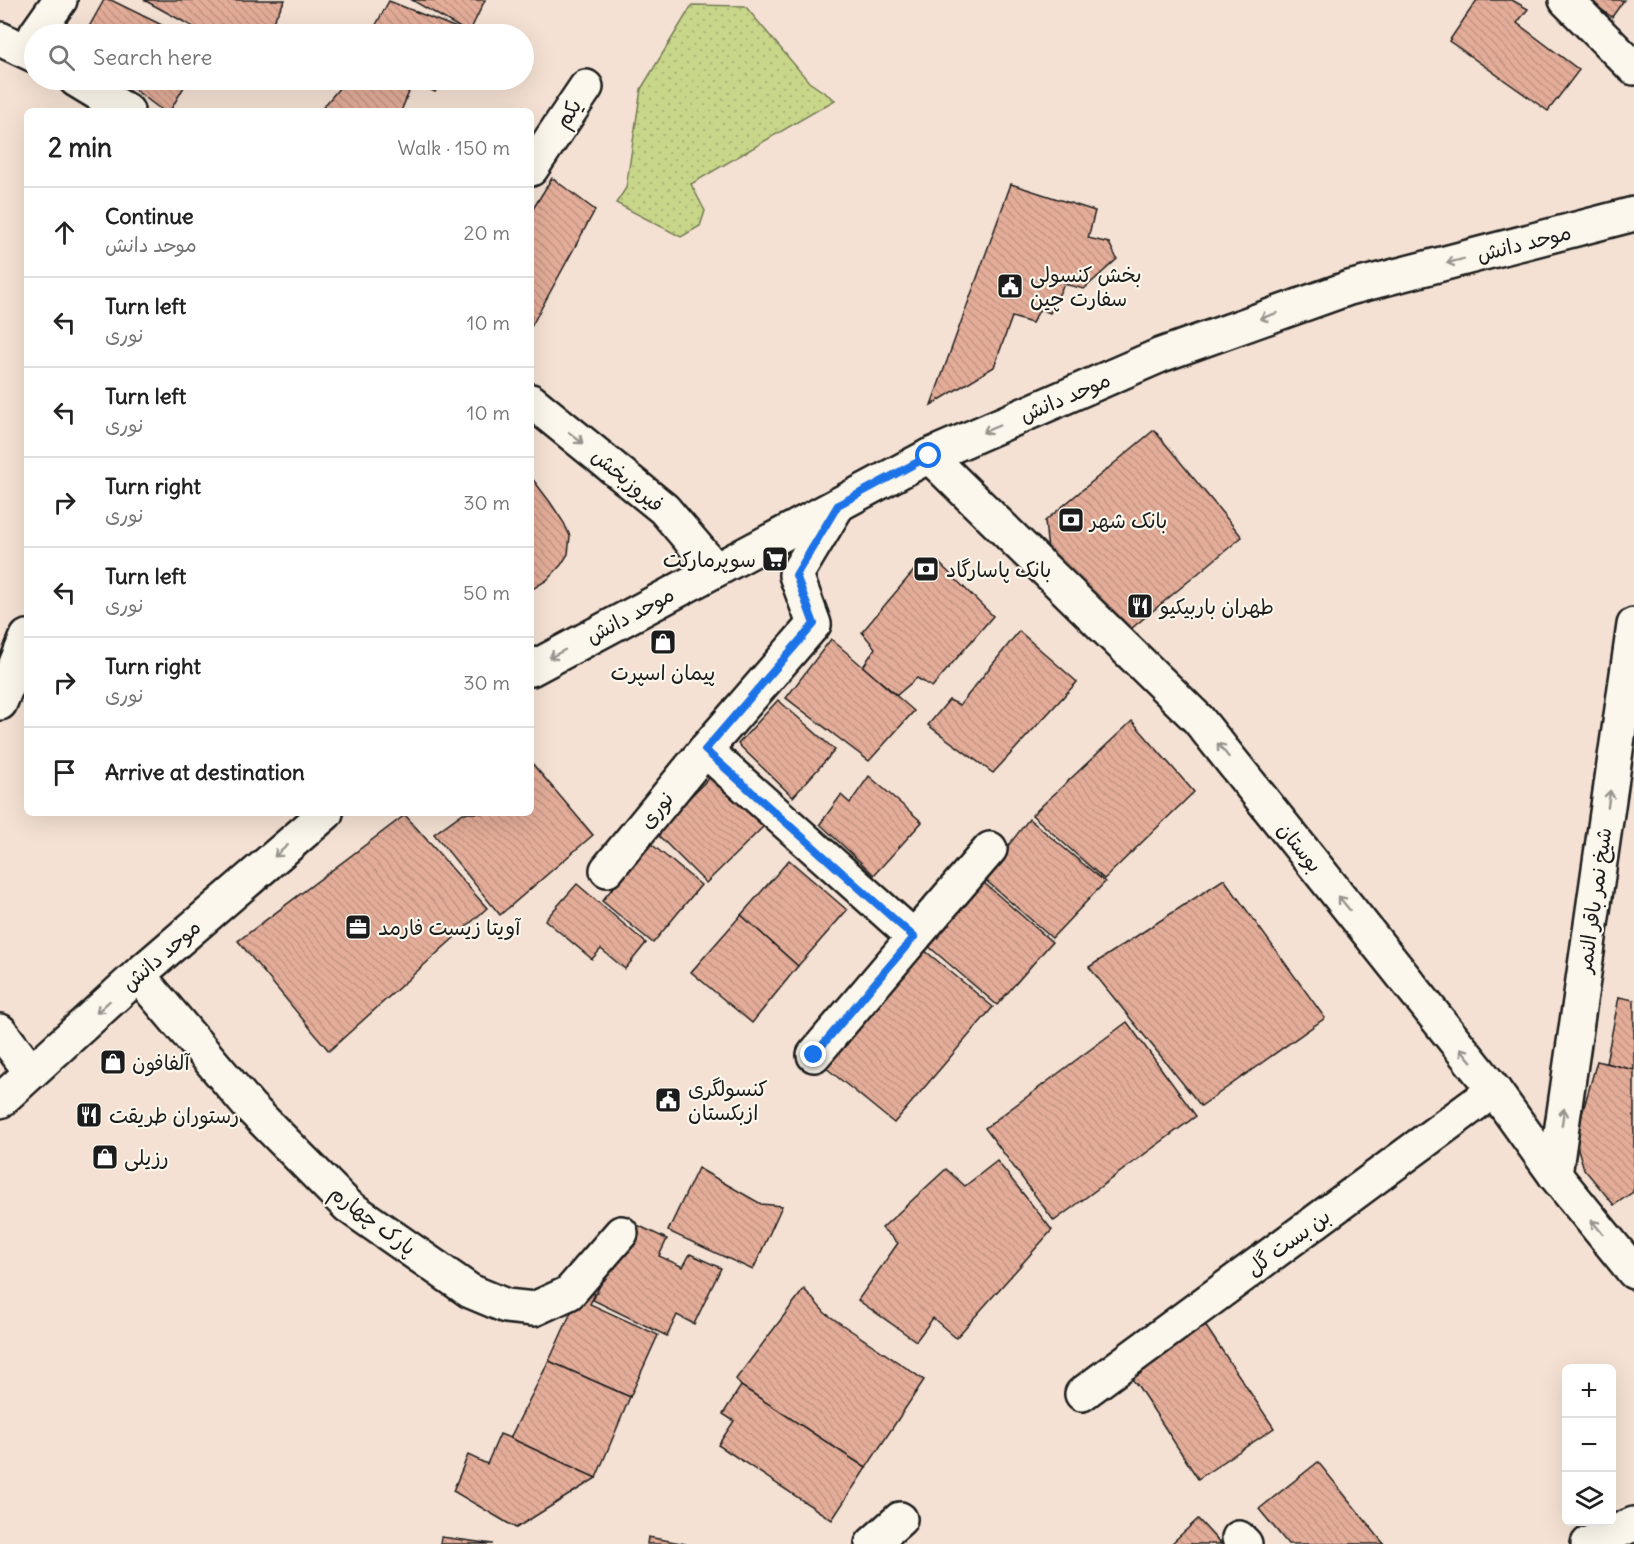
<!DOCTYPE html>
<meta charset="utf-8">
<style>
:root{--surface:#fff;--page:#f2f2f2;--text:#222;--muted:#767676;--line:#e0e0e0}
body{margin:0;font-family:Delius,"Playpen Sans Arabic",sans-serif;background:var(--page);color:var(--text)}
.controls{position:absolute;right:18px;bottom:18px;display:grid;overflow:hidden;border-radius:9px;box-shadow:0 6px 24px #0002}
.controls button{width:54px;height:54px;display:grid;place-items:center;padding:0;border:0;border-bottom:2px solid var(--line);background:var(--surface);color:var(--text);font:30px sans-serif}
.stop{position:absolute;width:18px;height:18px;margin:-14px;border:4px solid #1a73e8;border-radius:50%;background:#fff}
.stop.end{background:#1a73e8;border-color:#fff;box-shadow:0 2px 6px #0008}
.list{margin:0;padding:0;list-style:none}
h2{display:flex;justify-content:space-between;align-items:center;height:78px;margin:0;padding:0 24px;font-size:26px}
h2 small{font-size:20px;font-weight:400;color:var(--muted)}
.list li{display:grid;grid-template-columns:39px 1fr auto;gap:18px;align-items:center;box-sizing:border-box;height:90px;padding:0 24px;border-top:2px solid var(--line)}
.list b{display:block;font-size:22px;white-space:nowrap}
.list p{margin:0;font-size:20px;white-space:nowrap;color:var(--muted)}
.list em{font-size:20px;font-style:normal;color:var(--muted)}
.icon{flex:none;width:33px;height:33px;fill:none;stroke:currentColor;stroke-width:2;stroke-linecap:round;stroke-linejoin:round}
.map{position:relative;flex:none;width:1634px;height:1544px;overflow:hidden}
.search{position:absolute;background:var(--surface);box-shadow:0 6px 24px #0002;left:24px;top:24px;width:510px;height:66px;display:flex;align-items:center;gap:15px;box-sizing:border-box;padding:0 21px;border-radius:33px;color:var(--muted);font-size:22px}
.panel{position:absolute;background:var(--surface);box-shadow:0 6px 24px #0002;left:24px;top:108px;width:510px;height:708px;border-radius:9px}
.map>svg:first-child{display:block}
.green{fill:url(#green-dots);stroke:#727953;stroke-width:1.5}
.building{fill:url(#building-back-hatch);stroke:#1c1c1c;stroke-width:1.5}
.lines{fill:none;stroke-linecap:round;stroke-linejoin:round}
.minor-casing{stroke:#1c1c1c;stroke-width:38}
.major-casing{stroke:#1c1c1c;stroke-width:38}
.minor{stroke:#fbf7ec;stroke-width:33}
.major{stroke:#fbf7ec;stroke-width:33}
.oneway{stroke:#97948e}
.route{stroke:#1a73e8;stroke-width:8}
.labels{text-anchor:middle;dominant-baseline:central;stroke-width:4.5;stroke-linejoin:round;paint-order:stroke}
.street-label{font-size:21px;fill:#1c1c1c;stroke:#fbf7ec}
.poi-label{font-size:21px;fill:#1c1c1c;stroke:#fbf7ec;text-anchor:start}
</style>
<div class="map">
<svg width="1634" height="1544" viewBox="0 0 1634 1544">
<defs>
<pattern id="green-dots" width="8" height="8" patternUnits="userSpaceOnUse" patternTransform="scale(1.5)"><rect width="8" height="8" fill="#c8d68a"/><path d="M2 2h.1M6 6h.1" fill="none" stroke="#abb776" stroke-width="1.8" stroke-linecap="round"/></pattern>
<pattern id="building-back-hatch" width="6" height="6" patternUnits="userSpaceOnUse" patternTransform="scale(1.5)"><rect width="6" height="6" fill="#e4ad99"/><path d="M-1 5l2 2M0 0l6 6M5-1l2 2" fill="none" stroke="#c39483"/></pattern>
</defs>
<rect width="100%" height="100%" fill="#f4e1d3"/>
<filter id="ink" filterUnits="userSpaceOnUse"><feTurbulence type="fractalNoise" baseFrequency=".0167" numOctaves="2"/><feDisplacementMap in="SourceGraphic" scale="12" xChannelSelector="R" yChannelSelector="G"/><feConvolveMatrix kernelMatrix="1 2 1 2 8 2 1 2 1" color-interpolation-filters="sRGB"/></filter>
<g filter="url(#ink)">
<polygon class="green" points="692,5 745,6 809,82 835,100 691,184 705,211 700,226 681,237 616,203 626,188 641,89"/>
<g class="building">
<polygon points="104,0 111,0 180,34 85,34"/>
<polygon points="144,0 285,0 266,34 206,34"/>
<polygon points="412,0 485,0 469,33"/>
<polygon points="1477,0 1512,0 1528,9 1517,23 1579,70 1548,111 1449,41"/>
<polygon points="1588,0 1624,0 1612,17"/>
<polygon points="389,1 469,33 371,34"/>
<polygon points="122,80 188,80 170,111 163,111"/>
<polygon points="346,80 386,80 409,92 401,111 320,111"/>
<polygon points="411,80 443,80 435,92"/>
<polygon points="552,178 595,210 531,327 531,212"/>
<polygon points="1011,184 1095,211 1088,238 1109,243 1117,259 1084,289 1064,284 1050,313 1040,309 1032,323 1012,317 994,367 931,405"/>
<polygon points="1154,430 1242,537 1120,638 1048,551 1045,521"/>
<polygon points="531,477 550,502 564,523 570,536 568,554 561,565 547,580 531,590"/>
<polygon points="939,563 993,616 932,687 917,678 897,695 863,667 875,648 862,632 917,567 929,576"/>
<polygon points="1019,631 1077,682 993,773 928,725 949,700 960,705"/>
<polygon points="831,639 914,711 869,761 786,698"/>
<polygon points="778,700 835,750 793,797 738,744"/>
<polygon points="1132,721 1194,792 1104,879 1032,815"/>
<polygon points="531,762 593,835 500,915 434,834 463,813 531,813"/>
<polygon points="713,774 764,826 706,883 655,832"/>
<polygon points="869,776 922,822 874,875 820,824 841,795 850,803"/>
<polygon points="405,815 487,908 329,1051 238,941"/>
<polygon points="1029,819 1105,882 1052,938 983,878"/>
<polygon points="650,843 701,885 653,943 602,901"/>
<polygon points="789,860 847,910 798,966 741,915"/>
<polygon points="1224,879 1325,1018 1201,1106 1089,967"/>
<polygon points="983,882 1052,942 997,1005 927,945"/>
<polygon points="577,884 646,943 625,969 601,949 592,959 545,920"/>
<polygon points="741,915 798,966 752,1023 691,972"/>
<polygon points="923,949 993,1007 894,1123 825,1067"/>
<polygon points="1619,997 1634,1000 1634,1070 1606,1063"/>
<polygon points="1127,1022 1196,1116 1054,1221 985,1128"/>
<polygon points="1597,1061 1634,1070 1634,1187 1633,1192 1614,1205 1584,1169 1575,1139"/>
<polygon points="997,1161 1052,1230 956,1338 933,1318 916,1341 858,1300 898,1243 882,1228 946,1169 965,1186"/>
<polygon points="698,1168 761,1204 782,1206 753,1270 668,1231"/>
<polygon points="631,1222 667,1239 659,1256 683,1267 690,1254 721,1268 694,1324 677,1315 667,1336 593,1300"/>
<polygon points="582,1288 595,1294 590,1304 658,1335 630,1397 549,1361"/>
<polygon points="804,1289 825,1313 924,1380 866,1468 741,1386 736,1379"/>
<polygon points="1205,1325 1274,1428 1198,1479 1138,1386 1129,1376"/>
<polygon points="549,1361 630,1397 596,1478 510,1438"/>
<polygon points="741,1386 866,1468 832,1520 718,1445 734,1421 723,1414"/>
<polygon points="500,1434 510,1438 596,1478 516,1528 453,1491 468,1455 487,1464"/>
<polygon points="1318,1462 1384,1544 1288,1544 1259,1509"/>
<polygon points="1198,1519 1221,1544 1171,1544"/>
<polygon points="441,1537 493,1544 440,1544"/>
<polygon points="648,1537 686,1544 647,1544"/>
</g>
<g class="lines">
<defs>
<g id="minor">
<polyline points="1566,0 1634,68"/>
<polyline points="36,34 60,0"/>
<polyline points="0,39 34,55"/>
<polyline points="76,80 127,111"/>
<polyline points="531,169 586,87"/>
<polyline points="531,401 664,509 715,569"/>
<polyline points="929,456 1198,719 1494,1090 1555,1175 1634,1272"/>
<polyline points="0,703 27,637"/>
<polyline points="705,750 914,937 990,849"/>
<polyline points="607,870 705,750 814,624 796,575 838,505"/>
<polyline points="138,975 249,1106 348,1206 470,1291 506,1306 534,1309 569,1293 621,1233"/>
<polyline points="0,1031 31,1072"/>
<polyline points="814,1055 914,937"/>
<polyline points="1555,1175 1634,625"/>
<polyline points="1082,1394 1494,1090"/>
<polyline points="1239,1538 1245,1544"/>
<polyline points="872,1544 900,1519"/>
<polyline points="1588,1544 1634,1524"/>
</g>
<g id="major">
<polyline points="531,669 929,456 1161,355 1349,288 1634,214"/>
<polyline points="0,1101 138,975 326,813"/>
</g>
</defs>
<use href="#minor" class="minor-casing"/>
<use href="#major" class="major-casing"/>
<use href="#minor" class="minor"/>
<use href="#major" class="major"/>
</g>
<defs><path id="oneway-shaft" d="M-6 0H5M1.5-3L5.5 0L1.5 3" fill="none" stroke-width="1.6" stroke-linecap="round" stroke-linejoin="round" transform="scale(1.5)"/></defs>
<g class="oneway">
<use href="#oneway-shaft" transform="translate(1455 261) rotate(166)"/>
<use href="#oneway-shaft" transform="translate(1268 316) rotate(161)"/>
<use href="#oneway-shaft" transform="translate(991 429) rotate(157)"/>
<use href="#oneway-shaft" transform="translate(576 438) rotate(39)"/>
<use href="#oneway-shaft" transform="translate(557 654) rotate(152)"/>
<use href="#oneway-shaft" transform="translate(1223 750) rotate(-129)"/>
<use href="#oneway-shaft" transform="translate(1609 799) rotate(-82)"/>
<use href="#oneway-shaft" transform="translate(281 851) rotate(139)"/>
<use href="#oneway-shaft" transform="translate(1344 903) rotate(-129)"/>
<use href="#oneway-shaft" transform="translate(103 1007) rotate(138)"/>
<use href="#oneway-shaft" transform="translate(1466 1055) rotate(-129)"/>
<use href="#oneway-shaft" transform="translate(1563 1117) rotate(-82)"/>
<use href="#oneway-shaft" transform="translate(1597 1227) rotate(-129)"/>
</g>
</g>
<g class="lines" filter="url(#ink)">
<polyline class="route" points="814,1055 914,937 705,750 814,624 796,575 838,505 929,456"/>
</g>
<defs>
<symbol id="civic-square" viewBox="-11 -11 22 22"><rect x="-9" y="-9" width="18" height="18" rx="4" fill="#1c1c1c" stroke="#fbf7ec"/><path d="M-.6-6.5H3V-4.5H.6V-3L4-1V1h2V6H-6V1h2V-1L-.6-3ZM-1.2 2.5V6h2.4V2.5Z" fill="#fff"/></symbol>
<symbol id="bank-square" viewBox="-11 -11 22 22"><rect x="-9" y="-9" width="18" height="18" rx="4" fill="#1c1c1c" stroke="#fbf7ec"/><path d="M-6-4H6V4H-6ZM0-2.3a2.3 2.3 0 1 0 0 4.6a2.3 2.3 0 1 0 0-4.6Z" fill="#fff"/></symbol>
<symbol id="supermarket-square" viewBox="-11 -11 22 22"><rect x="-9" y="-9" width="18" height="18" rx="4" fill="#1c1c1c" stroke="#fbf7ec"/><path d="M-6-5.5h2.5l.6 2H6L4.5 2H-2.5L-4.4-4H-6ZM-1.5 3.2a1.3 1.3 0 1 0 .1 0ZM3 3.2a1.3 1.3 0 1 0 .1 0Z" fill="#fff"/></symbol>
<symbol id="restaurant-square" viewBox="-11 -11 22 22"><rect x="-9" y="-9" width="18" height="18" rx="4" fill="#1c1c1c" stroke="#fbf7ec"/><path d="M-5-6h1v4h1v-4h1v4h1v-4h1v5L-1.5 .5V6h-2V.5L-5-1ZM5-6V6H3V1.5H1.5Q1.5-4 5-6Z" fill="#fff"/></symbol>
<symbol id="shop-square" viewBox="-11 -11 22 22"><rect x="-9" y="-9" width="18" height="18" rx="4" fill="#1c1c1c" stroke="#fbf7ec"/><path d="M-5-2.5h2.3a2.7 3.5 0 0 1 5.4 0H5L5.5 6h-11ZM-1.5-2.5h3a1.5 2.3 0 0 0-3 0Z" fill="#fff"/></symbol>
<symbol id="office-square" viewBox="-11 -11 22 22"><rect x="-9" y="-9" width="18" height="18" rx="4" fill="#1c1c1c" stroke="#fbf7ec"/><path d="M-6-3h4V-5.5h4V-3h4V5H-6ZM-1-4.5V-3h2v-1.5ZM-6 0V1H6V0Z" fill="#fff"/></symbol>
</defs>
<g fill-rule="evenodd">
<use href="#civic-square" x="995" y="271" width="30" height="30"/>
<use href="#bank-square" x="1056" y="505" width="30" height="30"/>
<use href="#supermarket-square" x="760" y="544" width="30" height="30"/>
<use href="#bank-square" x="911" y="554" width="30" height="30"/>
<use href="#restaurant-square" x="1125" y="591" width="30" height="30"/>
<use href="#shop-square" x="648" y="627" width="30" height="30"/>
<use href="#office-square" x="343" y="912" width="30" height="30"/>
<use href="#shop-square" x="98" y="1047" width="30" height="30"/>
<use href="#civic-square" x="653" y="1085" width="30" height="30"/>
<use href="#restaurant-square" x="74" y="1100" width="30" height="30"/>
<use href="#shop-square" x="90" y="1142" width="30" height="30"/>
</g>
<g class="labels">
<g class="street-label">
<text transform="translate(568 113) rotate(-56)">یکم</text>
<text transform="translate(1524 243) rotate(-14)">موحد دانش</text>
<text transform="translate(1065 397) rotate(-23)">موحد دانش</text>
<text transform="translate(628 480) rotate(40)">فیروزبخش</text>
<text transform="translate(630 615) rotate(-28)">موحد دانش</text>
<text transform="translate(656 810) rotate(-51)">نوری</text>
<text transform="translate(1300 847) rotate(51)">بوستان</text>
<text transform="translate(1594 900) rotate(-82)">شیخ نمر باقر النمر</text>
<text transform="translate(161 955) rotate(-41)">موحد دانش</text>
<text transform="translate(373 1220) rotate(37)">پارک چهارم</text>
<text transform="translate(1288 1242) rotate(-36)">بن بست گل</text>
</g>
<g class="poi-label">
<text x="1030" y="274">بخش کنسولی<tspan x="1030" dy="24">سفارت چین</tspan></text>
<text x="1090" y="520">بانک شهر</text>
<text x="756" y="559" text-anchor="end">سوپرمارکت</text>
<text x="946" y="569">بانک پاسارگاد</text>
<text x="1160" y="606">طهران باربیکیو</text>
<text x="663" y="672" text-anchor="middle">پیمان اسپرت</text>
<text x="378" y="927">آویتا زیست فارمد</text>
<text x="132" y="1062">آلفافون</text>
<text x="688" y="1088">کنسولگری<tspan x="688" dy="24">ازبکستان</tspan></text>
<text x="109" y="1115">رستوران طریقت</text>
<text x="124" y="1157">رزیلی</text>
</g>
</g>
</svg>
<div class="controls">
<button>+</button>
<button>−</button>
<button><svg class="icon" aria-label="layers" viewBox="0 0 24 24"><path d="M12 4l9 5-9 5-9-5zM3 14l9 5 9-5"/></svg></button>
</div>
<div class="stop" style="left:929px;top:456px"></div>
<div class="stop end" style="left:814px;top:1055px"></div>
<div class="search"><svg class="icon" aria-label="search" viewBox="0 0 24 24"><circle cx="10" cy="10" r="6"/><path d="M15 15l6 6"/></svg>Search here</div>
<section class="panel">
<h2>2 min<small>Walk · 150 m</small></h2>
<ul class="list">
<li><svg class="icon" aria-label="ahead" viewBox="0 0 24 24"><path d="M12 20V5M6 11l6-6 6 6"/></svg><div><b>Continue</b><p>موحد دانش</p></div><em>20 m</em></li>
<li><svg class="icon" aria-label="left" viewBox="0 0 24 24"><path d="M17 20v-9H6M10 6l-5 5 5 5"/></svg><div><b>Turn left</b><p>نوری</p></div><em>10 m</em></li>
<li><svg class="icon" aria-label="left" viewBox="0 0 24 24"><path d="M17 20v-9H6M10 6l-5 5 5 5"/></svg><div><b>Turn left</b><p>نوری</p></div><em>10 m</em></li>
<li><svg class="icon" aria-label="right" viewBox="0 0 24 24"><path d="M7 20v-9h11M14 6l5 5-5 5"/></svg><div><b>Turn right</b><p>نوری</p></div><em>30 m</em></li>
<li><svg class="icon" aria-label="left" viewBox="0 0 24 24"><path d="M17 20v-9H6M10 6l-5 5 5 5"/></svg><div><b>Turn left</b><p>نوری</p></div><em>50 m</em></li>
<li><svg class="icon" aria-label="right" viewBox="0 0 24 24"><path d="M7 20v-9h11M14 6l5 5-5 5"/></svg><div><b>Turn right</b><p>نوری</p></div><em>30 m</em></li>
<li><svg class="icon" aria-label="arrive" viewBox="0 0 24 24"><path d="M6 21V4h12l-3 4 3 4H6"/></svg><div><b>Arrive at destination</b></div></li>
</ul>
</section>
</div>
